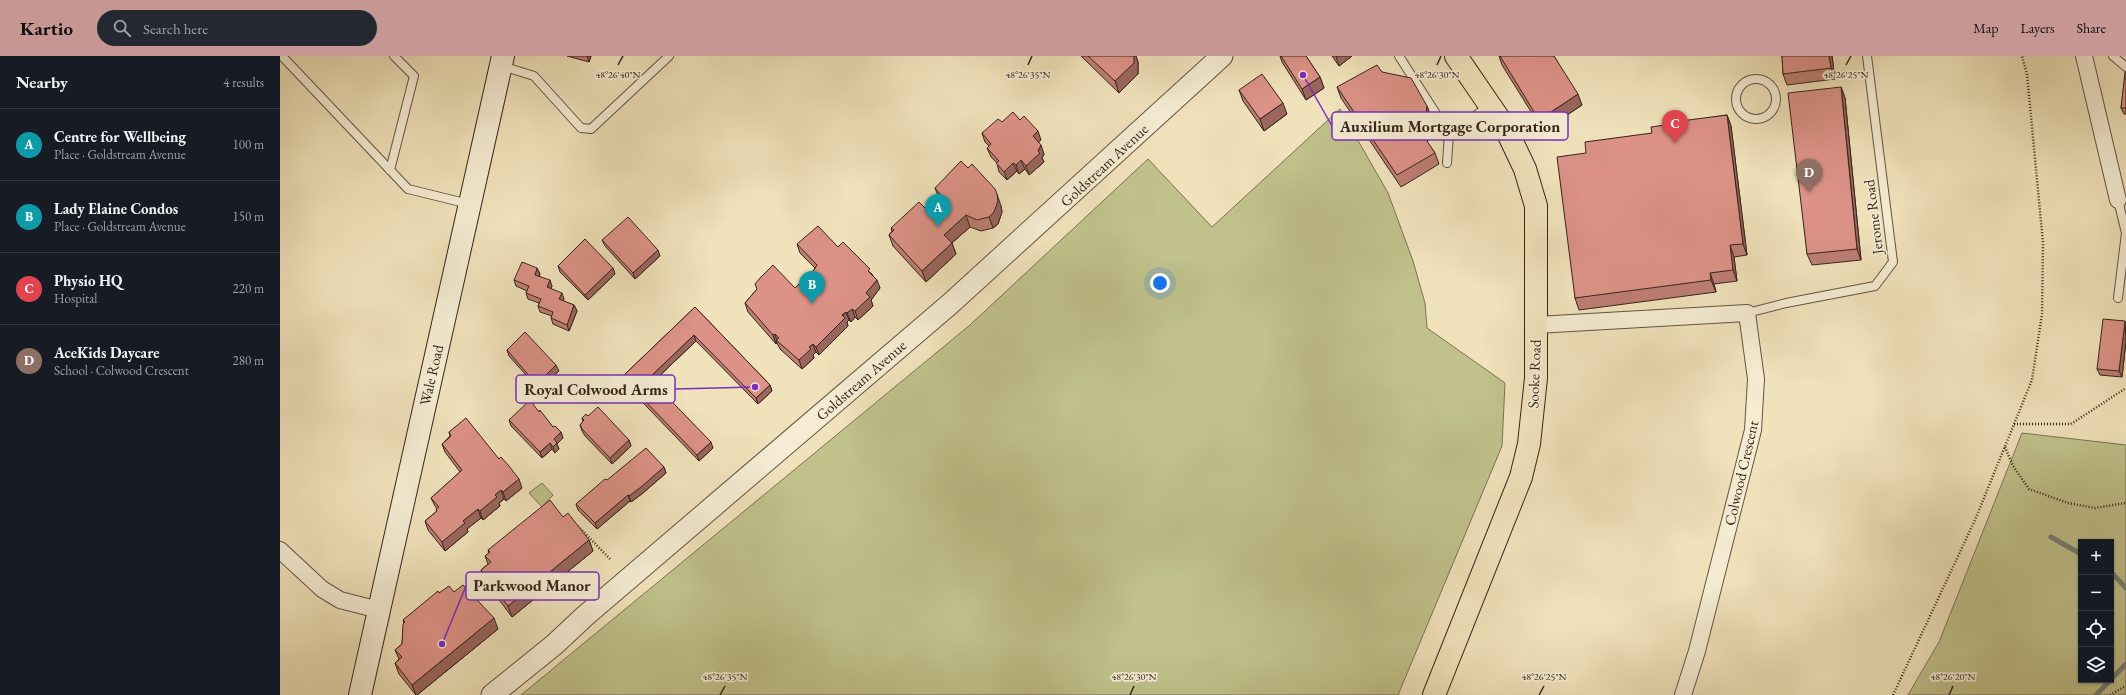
<!DOCTYPE html>
<meta charset="utf-8">
<style>
:root{--surface:#171b24;--page:#242831;--text:#f1f3f6;--muted:#9ea1a6;--line:#363941;--accent:#c59692}
body{margin:0;font-family:"EB Garamond",serif;background:var(--page);color:var(--text)}
.controls{position:absolute;right:12px;bottom:12px;display:grid;overflow:hidden;border-radius:0px;box-shadow:0 1px 3px #0004}
.controls button{width:36px;height:36px;display:grid;place-items:center;padding:0;border:0;border-bottom:1px solid var(--line);background:var(--surface);color:var(--text);font:20px sans-serif}
.you{position:absolute;left:880px;top:227px;width:14px;height:14px;margin:-10px;border:3px solid #fff;border-radius:50%;background:#1a73e8;box-shadow:0 0 0 6px #1a73e833}
.badge{display:grid;place-items:center;width:26px;height:26px;border-radius:50%;background:var(--accent);color:#fff;font-size:13px;font-weight:700}
.pin{position:absolute;translate:-50% -33px;filter:drop-shadow(0 1px 2px #0008)}
.pin::after{content:'';position:absolute;top:21px;width:14px;height:12px;background:inherit;clip-path:polygon(0 0,100% 0,50% 100%)}
.list{margin:0;padding:0;list-style:none}
h2{display:flex;justify-content:space-between;align-items:center;height:52px;margin:0;padding:0 16px;font-size:17px}
h2 small{font-size:13px;font-weight:400;color:var(--muted)}
.list li{display:grid;grid-template-columns:26px 1fr auto;gap:12px;align-items:center;box-sizing:border-box;height:72px;padding:0 16px;border-top:1px solid var(--line)}
.list b{display:block;font-size:15px;white-space:nowrap}
.list p{margin:0;font-size:13px;white-space:nowrap;color:var(--muted)}
.list em{font-size:13px;font-style:normal;color:var(--muted)}
.icon{flex:none;width:22px;height:22px;fill:none;stroke:currentColor;stroke-width:2;stroke-linecap:round;stroke-linejoin:round}
.map{position:relative;flex:none;width:1846px;height:639px;overflow:hidden}
header{display:flex;align-items:center;gap:24px;box-sizing:border-box;height:56px;padding:0 20px;background:var(--accent);color:#111}
header strong{font-size:19px}
nav{display:flex;gap:22px;margin-inline-start:auto;font-size:14px}
.search{width:280px;height:36px;background:var(--page);display:flex;align-items:center;gap:10px;box-sizing:border-box;padding:0 14px;border-radius:22px;color:var(--muted);font-size:15px}
main{display:flex}
aside{flex:1;background:var(--surface)}
.map>svg:first-child{display:block}
.green{fill:#c0c18b;stroke:#7b7253;fill-rule:evenodd}
.lines{fill:none;stroke-linecap:round;stroke-linejoin:round}
.stream{stroke:#738073;stroke-width:5}
.service-casing{stroke:#645443;stroke-width:10}
.minor-casing{stroke:#645443;stroke-width:18}
.tertiary-casing{stroke:#645443;stroke-width:23}
.secondary-casing{stroke:#36241b;stroke-width:24}
.primary-casing{stroke:#36241b;stroke-width:24}
.path{stroke:#36241b;stroke-width:2.5;stroke-dasharray:1 2;stroke-linecap:butt}
.service{stroke:#f5ecd3;stroke-width:8}
.minor{stroke:#f5ecd3;stroke-width:16}
.tertiary{stroke:#f5ecd3;stroke-width:21}
.secondary{stroke:#f5ecd3;stroke-width:22}
.primary{stroke:#f0e2bb;stroke-width:22}
.wall{fill:#bd7e74;stroke:#36241b}
.shaded-wall{fill:#9a665e;stroke:#36241b}
.building{fill:#dc9287;stroke:#36241b}
.ticks{fill:none;stroke:#36241b;stroke-width:1.5}
.labels{text-anchor:middle;dominant-baseline:central;stroke-width:3.5;stroke-linejoin:round;paint-order:stroke}
.street-label{font-size:15px;fill:#36241b;stroke:#f5ecd3}
.ticks-label{font-size:10px;text-anchor:middle;fill:#36241b;stroke:#f5ecd3;stroke-width:3.5;stroke-linejoin:round;paint-order:stroke}
.leader{fill:none;stroke:#7b2cbf;stroke-width:1.5}
.callout-dot{fill:#7b2cbf;stroke:#f5ecd3;stroke-width:1.5}
.callout{fill:#f5ecd3;stroke:#7b2cbf;stroke-width:1.5}
.callout-label{font-size:16px;text-anchor:middle;font-weight:bold;fill:#36241b}
</style>
<header>
<strong>Kartio</strong>
<div class="search"><svg class="icon" aria-label="search" viewBox="0 0 24 24"><circle cx="10" cy="10" r="6"/><path d="M15 15l6 6"/></svg>Search here</div>
<nav><a>Map</a><a>Layers</a><a>Share</a></nav>
</header>
<main>
<aside>
<h2>Nearby<small>4 results</small></h2>
<ul class="list">
<li><span class="badge" style="background:#0f9aa8">A</span><div><b>Centre for Wellbeing</b><p>Place · Goldstream Avenue</p></div><em>100 m</em></li>
<li><span class="badge" style="background:#0f9aa8">B</span><div><b>Lady Elaine Condos</b><p>Place · Goldstream Avenue</p></div><em>150 m</em></li>
<li><span class="badge" style="background:#e0444e">C</span><div><b>Physio HQ</b><p>Hospital</p></div><em>220 m</em></li>
<li><span class="badge" style="background:#8d6e63">D</span><div><b>AceKids Daycare</b><p>School · Colwood Crescent</p></div><em>280 m</em></li>
</ul>
</aside>
<div class="map">
<svg width="1846" height="639" viewBox="0 0 1846 639">
<rect width="100%" height="100%" fill="#f0e2bb"/>
<filter id="stains"><feTurbulence type="fractalNoise" baseFrequency=".005" numOctaves="4"/><feColorMatrix values="0 0 0 0 .2 0 0 0 0 .09 0 0 0 0 .02 0 0 0 .5 -.17"/></filter>
<radialGradient id="worn" r=".72"><stop offset=".6" stop-color="#630" stop-opacity="0"/><stop offset="1" stop-color="#630" stop-opacity=".3"/></radialGradient>
<g class="green">
<polygon points="1060,53 1108,137 1133,205 1145,247 1147,272 1225,327 1222,390 1118,639 241,639 690,269 868,103 932,171"/>
<path d="M1742 377 1846 389V639H1628L1659 586ZM1801 486H1831V624H1801Z"/>
<polygon points="262,427 273,439 262,451 249,437"/>
</g>
<g class="lines">
<g class="stream">
<polyline points="1771,481 1801,498"/>
<polyline points="1831,516 1846,532"/>
<polyline points="1816,639 1846,608"/>
</g>
<defs>
<g id="service">
<polyline points="2,0 128,133 189,148"/>
<polyline points="1119,0 1169,78"/>
<polyline points="1833,0 1846,11"/>
<polyline points="222,10 254,20 301,72 311,73 389,0"/>
<circle cx="1476" cy="43" r="20"/>
<polyline points="1167,107 1169,78 1209,50"/>
<polyline points="110,114 134,20 114,0"/>
<polyline points="1838,144 1846,177 1838,242"/>
<polyline points="1467,257 1506,247 1595,230 1613,206 1587,0"/>
</g>
<g id="minor">
<polyline points="1804,0 1838,144"/>
<polyline points="1256,269 1467,257 1476,323 1473,374 1417,595 1403,639"/>
<polyline points="0,494 42,533 60,544 99,554"/>
</g>
<polyline id="tertiary" points="212,639 274,589 305,560 670,248 942,0"/>
<polyline id="secondary" points="80,639 223,0"/>
<polyline id="primary" points="1154,639 1241,421 1249,388 1256,322 1256,150 1245,113 1226,73 1176,0"/>
</defs>
<use href="#service" class="service-casing"/>
<use href="#minor" class="minor-casing"/>
<use href="#tertiary" class="tertiary-casing"/>
<use href="#secondary" class="secondary-casing"/>
<use href="#primary" class="primary-casing"/>
<g class="path">
<polyline points="1734,368 1791,368 1846,332"/>
<polyline points="1725,391 1733,410 1749,433 1788,447 1815,452 1846,447"/>
<polyline points="298,470 330,503"/>
<polyline points="1613,639 1695,464 1752,324 1762,258 1763,187 1747,18 1742,0"/>
<polyline points="1830,639 1846,630"/>
</g>
<use href="#service" class="service"/>
<use href="#minor" class="minor"/>
<use href="#tertiary" class="tertiary"/>
<use href="#secondary" class="secondary"/>
<use href="#primary" class="primary"/>
</g>
<g class="wall">
<polygon points="287,0 311,0 309,6"/>
<polygon points="801,0 856,0 858,6 858,18 839,37"/>
<polygon points="1000,0 1026,0 1040,21 1044,32 1026,44 1002,6"/>
<polygon points="1052,0 1072,0 1059,10"/>
<polygon points="1219,0 1274,0 1302,49 1263,75 1222,9"/>
<polygon points="1502,0 1552,0 1555,23 1507,29 1503,18"/>
<polygon points="1102,16 1147,50 1151,61 1147,86 1155,97 1159,108 1121,131 1061,42 1057,31"/>
<polygon points="1846,16 1846,58 1844,58 1841,52"/>
<polygon points="1561,31 1565,42 1581,204 1532,209 1527,198"/>
<polygon points="959,34 1007,58 984,75 963,45"/>
<polygon points="1447,59 1451,70 1467,199 1454,201 1457,225 1434,228 1436,236 1299,254 1295,242 1306,97 1372,77 1385,69"/>
<polygon points="740,64 761,84 758,86 764,98 762,102 764,106 749,119 745,113 739,118 737,115 727,124 719,116 717,107 711,101 707,92 709,90 705,86 702,77 722,66"/>
<polygon points="655,132 721,150 722,156 718,168 713,172 701,175 690,171 672,187 676,198 646,226 613,190 609,179 612,175 611,172 645,152 658,140"/>
<polygon points="322,184 380,200 355,223 325,190"/>
<polygon points="517,188 558,191 592,218 600,232 591,244 593,250 578,264 575,261 571,266 569,264 567,266 568,270 539,299 536,296 533,299 534,302 522,313 500,293 497,287 496,288 468,256 465,247 477,233 515,232 534,214 535,212 520,197"/>
<polygon points="278,210 333,212 335,218 308,244 280,216"/>
<polygon points="257,212 260,218 259,220 272,230 271,233 284,243 283,245 294,249 297,255 289,275 273,268 271,262 272,260 260,256 258,250 259,247 248,243 246,237 247,235 236,230 234,224"/>
<polygon points="415,251 490,329 492,335 478,348 416,285 373,326 433,392 419,405 344,327 342,321"/>
<polygon points="1845,265 1846,285 1842,321 1820,319 1817,313"/>
<polygon points="227,294 279,315 267,326 269,331 265,336 254,328 229,300"/>
<polygon points="259,356 273,371 281,376 283,382 277,388 279,393 275,397 272,393 262,402 231,370 229,364"/>
<polygon points="308,360 349,384 351,390 332,408 305,380 302,375 300,369 303,366 302,362"/>
<polygon points="169,376 242,432 226,445 224,443 219,447 220,450 203,464 201,462 187,473 188,476 165,495 148,474 145,465 157,455 156,453 157,453 155,450 151,442 180,416 165,396 162,388 170,380"/>
<polygon points="384,411 386,417 363,437 351,446 350,445 317,473 298,454 296,448 327,424"/>
<polygon points="283,461 309,484 313,495 232,561 205,525 201,514 208,508 205,500 209,497 208,494"/>
<polygon points="174,536 218,573 137,639 136,639 119,618 115,607 119,603 115,594 122,588 124,567 123,564 159,537"/>
</g>
<g class="shaded-wall">
<polygon points="307,0 311,0 309,6"/>
<polygon points="854,0 856,0 858,6 858,18 839,37 835,25"/>
<polygon points="1056,0 1072,0 1059,10"/>
<polygon points="1549,0 1552,0 1555,23 1551,12"/>
<polygon points="1040,21 1044,32 1026,44 1022,33"/>
<polygon points="1561,31 1565,42 1581,204 1577,193"/>
<polygon points="1298,38 1302,49 1263,75 1259,64"/>
<polygon points="1003,47 1007,58 984,75 980,63"/>
<polygon points="1147,50 1151,61 1147,90 1143,79"/>
<polygon points="1447,59 1451,70 1467,199 1463,188"/>
<polygon points="758,75 761,84 756,89 753,80"/>
<polygon points="761,89 764,98 762,102 764,106 749,119 746,110 758,95"/>
<polygon points="741,104 745,113 739,118 736,109"/>
<polygon points="733,107 737,115 727,124 724,116"/>
<polygon points="717,138 721,150 722,156 718,168 713,172 709,161"/>
<polygon points="686,159 690,171 668,190 664,179"/>
<polygon points="672,187 676,198 646,226 642,215"/>
<polygon points="1450,189 1454,201 1457,225 1453,214"/>
<polygon points="378,194 380,200 355,223 353,217"/>
<polygon points="257,212 260,218 257,224 255,219"/>
<polygon points="333,212 335,218 308,244 305,239"/>
<polygon points="1430,217 1434,228 1436,236 1431,224"/>
<polygon points="270,224 272,230 269,237 267,231"/>
<polygon points="597,224 600,232 591,244 593,250 578,264 575,255 586,237"/>
<polygon points="282,237 284,243 282,249 279,243"/>
<polygon points="294,249 297,255 289,275 287,269"/>
<polygon points="572,253 575,261 571,266 567,257"/>
<polygon points="566,256 569,264 567,266 568,270 539,299 536,291"/>
<polygon points="1845,265 1846,285 1842,321 1839,315"/>
<polygon points="495,278 497,285 496,284 497,287 496,288 493,279"/>
<polygon points="414,279 416,285 371,328 369,322"/>
<polygon points="533,288 536,296 533,299 534,302 522,313 519,304 529,291"/>
<polygon points="276,309 279,315 267,326 269,331 265,336 263,330 263,322"/>
<polygon points="490,329 492,335 478,348 476,342"/>
<polygon points="281,376 283,382 277,388 279,393 275,397 273,391 274,383"/>
<polygon points="349,384 351,390 332,408 330,402"/>
<polygon points="431,386 433,392 419,405 417,399"/>
<polygon points="270,387 272,393 262,402 260,396"/>
<polygon points="384,411 386,417 363,437 351,446 349,440"/>
<polygon points="239,423 242,432 226,445 223,436"/>
<polygon points="221,434 224,443 219,447 220,450 203,464 200,455 215,439"/>
<polygon points="348,439 350,445 317,473 315,467"/>
<polygon points="198,453 201,462 187,473 188,476 165,495 162,486 183,465"/>
<polygon points="309,484 313,495 232,561 228,550"/>
<polygon points="214,562 218,573 137,639 136,639 132,629"/>
</g>
<g class="building">
<polygon points="808,0 854,0 854,7 835,25"/>
<polygon points="1001,0 1026,0 1040,21 1022,33"/>
<polygon points="1220,0 1274,0 1298,38 1259,64"/>
<polygon points="1502,0 1549,0 1551,12 1503,18"/>
<polygon points="1097,9 1102,16 1131,22 1147,50 1143,79 1155,97 1117,119 1057,31"/>
<polygon points="1845,16 1846,16 1846,52 1841,52"/>
<polygon points="982,18 1003,47 980,63 959,34"/>
<polygon points="1561,31 1577,193 1527,198 1508,37"/>
<polygon points="733,56 740,64 744,60 758,75 753,80 761,89 758,95 760,97 746,110 741,104 736,109 733,107 724,116 716,107 719,105 707,92 711,88 702,77 718,63 722,66"/>
<polygon points="1447,59 1463,188 1450,189 1453,214 1430,217 1431,224 1295,242 1277,101 1306,97 1305,86 1372,77 1371,71 1385,69 1385,67"/>
<polygon points="681,105 688,112 692,108 715,133 717,138 718,145 714,156 709,161 697,164 686,159 664,179 672,187 642,215 609,179 614,174 611,172 639,146 645,152 660,138 655,132"/>
<polygon points="348,161 378,194 353,217 322,184"/>
<polygon points="538,170 558,191 563,186 590,213 588,215 597,224 586,237 590,241 575,255 572,253 567,257 566,256 562,259 565,262 536,291 533,288 529,291 531,293 519,304 496,284 499,282 495,278 493,279 465,247 477,233 475,228 480,222 493,209 515,232 534,214 537,209 517,188"/>
<polygon points="305,183 333,212 305,239 278,210"/>
<polygon points="242,206 257,212 255,219 270,224 267,231 282,237 279,243 294,249 287,269 271,262 273,256 258,250 261,243 246,237 249,230 234,224"/>
<polygon points="415,251 490,329 476,342 414,279 369,322 431,386 417,399 342,321"/>
<polygon points="1823,263 1845,265 1839,315 1817,313"/>
<polygon points="245,276 276,309 263,322 267,326 263,330 252,323 227,294"/>
<polygon points="250,344 259,356 260,354 273,371 275,370 281,376 274,383 277,387 273,391 270,387 260,396 229,364"/>
<polygon points="318,351 349,384 330,402 303,374 300,369 304,364 302,362 306,358 308,360"/>
<polygon points="186,362 219,403 221,401 229,410 239,423 223,436 221,434 215,439 217,441 200,455 198,453 183,465 185,467 162,486 145,465 157,455 156,453 159,451 151,442 182,414 162,388 171,380 169,376"/>
<polygon points="366,392 384,411 361,431 349,440 348,439 315,467 296,448 325,423 327,424"/>
<polygon points="270,444 283,461 288,457 309,484 228,550 201,514 211,506 205,500 210,496 208,494"/>
<polygon points="183,529 214,562 132,629 115,607 122,601 115,594 122,588 123,568 125,566 123,564 158,535 159,537 169,530 174,536"/>
</g>
<path class="ticks" d="M338 9 343 0M748 9 752 0M1157 9 1161 0M1566 9 1571 0M440 639 445 630M850 639 854 630M1259 639 1264 630M1669 639 1673 630"/>
<g class="labels">
<g class="street-label">
<text transform="translate(824 109) rotate(-43)">Goldstream Avenue</text>
<text transform="translate(1593 161) rotate(-97)">Jerome Road</text>
<text transform="translate(1254 318) rotate(-88)">Sooke Road</text>
<text transform="translate(151 319) rotate(-77)">Wale Road</text>
<text transform="translate(581 324) rotate(-41)">Goldstream Avenue</text>
<text transform="translate(1461 417) rotate(-77)">Colwood Crescent</text>
</g>
</g>
<g class="ticks-label">
<text x="338" y="22">48°26'40"N</text>
<text x="748" y="22">48°26'35"N</text>
<text x="1157" y="22">48°26'30"N</text>
<text x="1566" y="22">48°26'25"N</text>
<text x="445" y="624">48°26'35"N</text>
<text x="854" y="624">48°26'30"N</text>
<text x="1264" y="624">48°26'25"N</text>
<text x="1673" y="624">48°26'20"N</text>
</g>
<path class="leader" d="M1023 19L1052 70M475 331L395 333M162 588L186 530"/>
<g class="callout-dot">
<circle cx="1023" cy="19" r="4"/>
<circle cx="475" cy="331" r="4"/>
<circle cx="162" cy="588" r="4"/>
</g>
<g class="callout">
<rect x="1052" y="56" width="236" height="28" rx="4"/>
<rect x="236" y="319" width="159" height="28" rx="4"/>
<rect x="186" y="516" width="133" height="28" rx="4"/>
</g>
<g class="callout-label">
<text x="1170" y="76">Auxilium Mortgage Corporation</text>
<text x="316" y="339">Royal Colwood Arms</text>
<text x="252" y="535">Parkwood Manor</text>
</g>
<rect width="100%" height="100%" filter="url(#stains)"/>
<rect width="100%" height="100%" fill="url(#worn)"/>
</svg>
<div class="controls">
<button>+</button>
<button>−</button>
<button><svg class="icon" aria-label="locate" viewBox="0 0 24 24"><circle cx="12" cy="12" r="6"/><path d="M12 2v4M12 18v4M2 12h4M18 12h4"/></svg></button>
<button><svg class="icon" aria-label="layers" viewBox="0 0 24 24"><path d="M12 4l9 5-9 5-9-5zM3 14l9 5 9-5"/></svg></button>
</div>
<div class="you"></div>
<div class="pin badge" style="left:658px;top:171px;background:#0f9aa8">A</div>
<div class="pin badge" style="left:532px;top:248px;background:#0f9aa8">B</div>
<div class="pin badge" style="left:1395px;top:87px;background:#e0444e">C</div>
<div class="pin badge" style="left:1529px;top:136px;background:#8d6e63">D</div>
</div>
</main>
